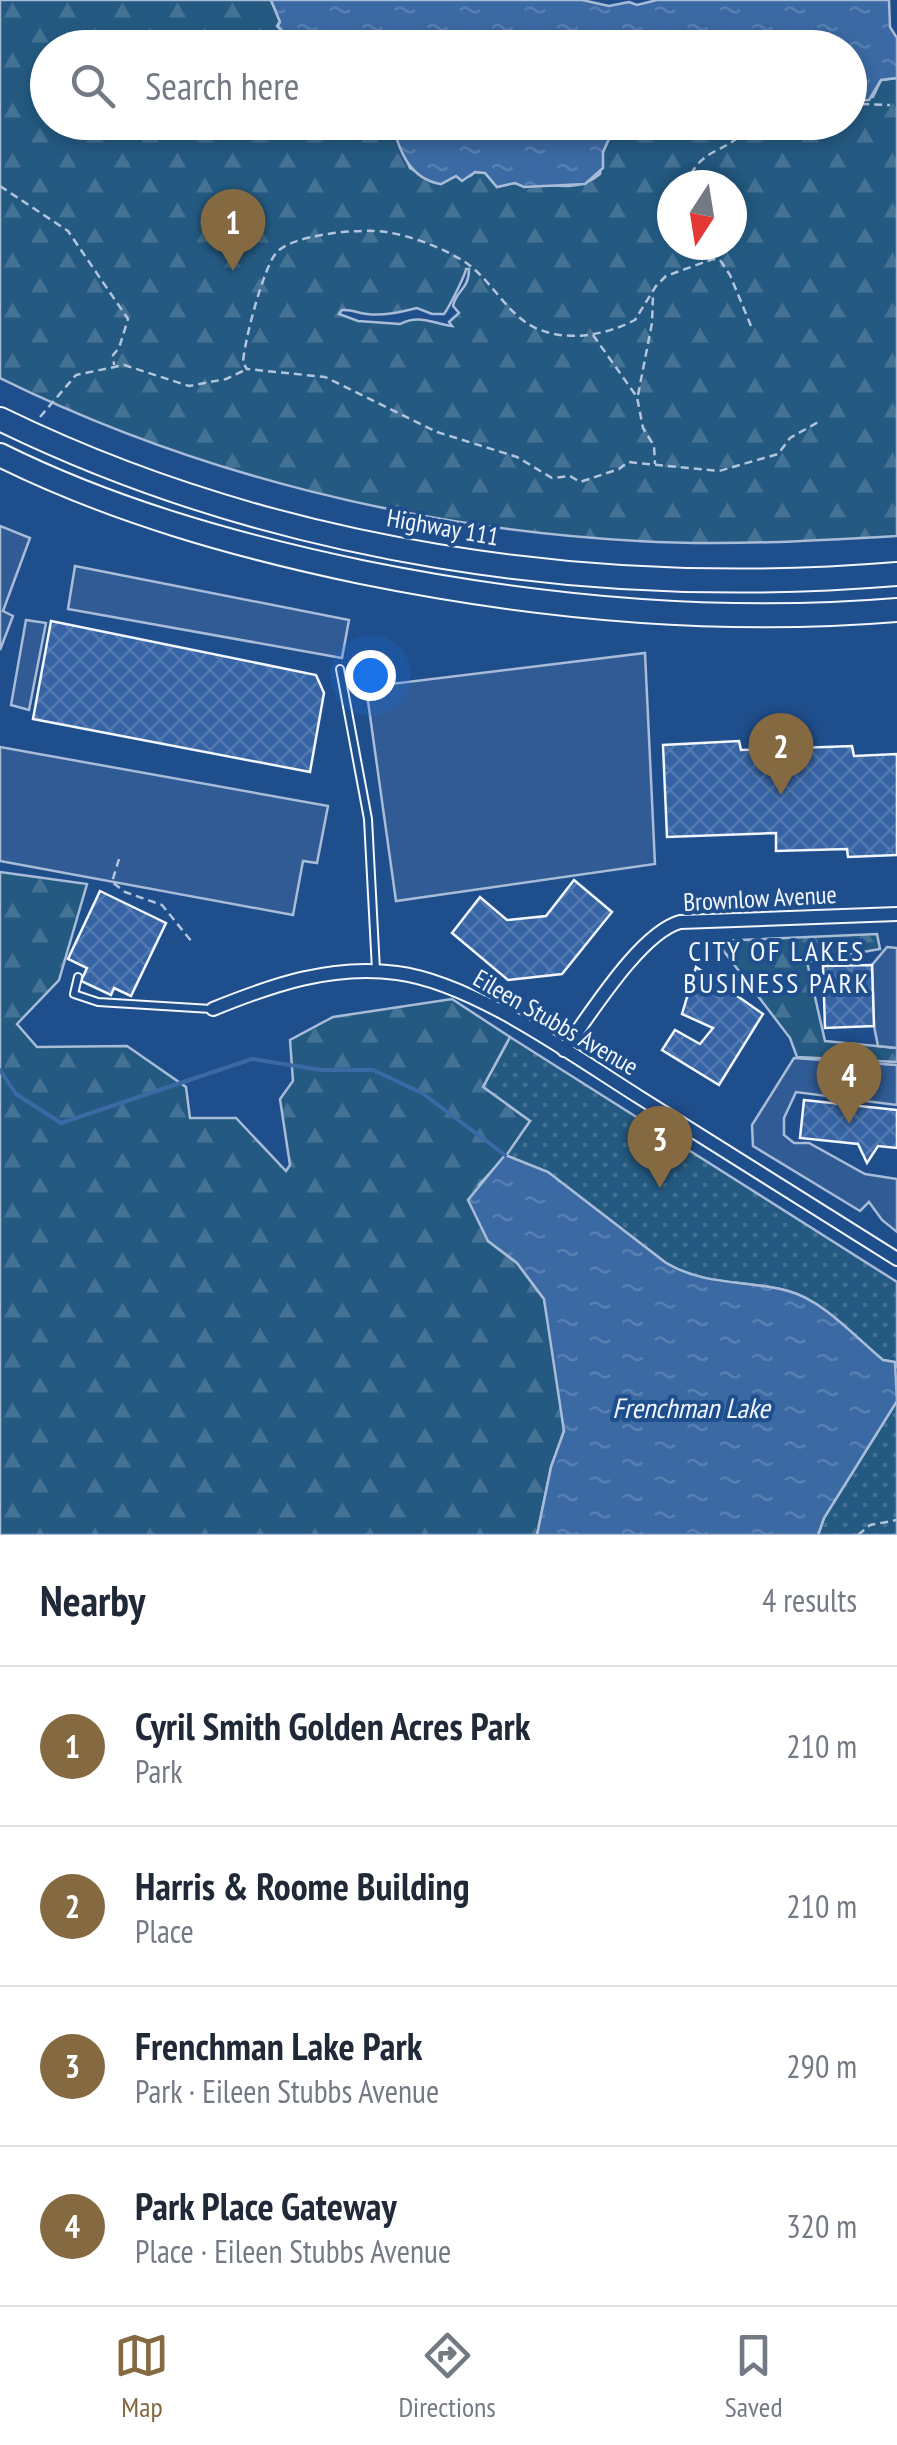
<!DOCTYPE html>
<meta charset="utf-8">
<style>
:root{--surface:#fff;--page:#f2f2f3;--text:#1f2937;--muted:#747a83;--line:#e0e1e3;--accent:#846941}
body{margin:0;font-family:"PT Sans Narrow",sans-serif;background:var(--page);color:var(--text)}
.compass{position:absolute;left:657px;top:170px;width:90px;height:90px;border-radius:50%;background:var(--surface);box-shadow:0 5px 15px #0003;rotate:192deg}
.you{position:absolute;left:370px;top:675px;width:35px;height:35px;margin:-25px;border:8px solid #fff;border-radius:50%;background:#1a73e8;box-shadow:0 0 0 15px #1a73e833}
.badge{display:grid;place-items:center;width:65px;height:65px;border-radius:50%;background:var(--accent);color:#fff;font-size:32px;font-weight:700}
.pin{position:absolute;translate:-50% -82px;filter:drop-shadow(0 2px 5px #0008)}
.pin::after{content:'';position:absolute;top:52px;width:35px;height:30px;background:inherit;clip-path:polygon(0 0,100% 0,50% 100%)}
.list{margin:0;padding:0;list-style:none}
h2{display:flex;justify-content:space-between;align-items:center;height:130px;margin:0;padding:0 40px;font-size:42px}
h2 small{font-size:32px;font-weight:400;color:var(--muted)}
.list li{display:grid;grid-template-columns:65px 1fr auto;gap:30px;align-items:center;box-sizing:border-box;height:160px;padding:0 40px;border-top:2px solid var(--line)}
.list b{display:block;font-size:38px;white-space:nowrap}
.list p{margin:0;font-size:32px;white-space:nowrap;color:var(--muted)}
.list em{font-size:32px;font-style:normal;color:var(--muted)}
.icon{flex:none;width:55px;height:55px;fill:none;stroke:currentColor;stroke-width:2;stroke-linecap:round;stroke-linejoin:round}
.map{position:relative;flex:none;width:897px;height:1535px;overflow:hidden}
.search{position:absolute;background:var(--surface);box-shadow:0 5px 15px #0003;left:30px;right:30px;top:30px;height:110px;display:flex;align-items:center;gap:25px;box-sizing:border-box;padding:0 35px;border-radius:55px;color:var(--muted);font-size:38px}
.sheet{height:770px;background:var(--surface)}
nav{display:flex;justify-content:space-around;align-items:center;box-sizing:border-box;height:140px;border-top:2px solid var(--line);background:var(--surface);font-size:28px;color:var(--muted)}
nav a{display:grid;justify-items:center;gap:5px}
nav .on{color:var(--accent)}
.map>svg:first-child{display:block}
.grass{fill:url(#grass-dots);stroke:#a8bbd7;stroke-width:2.5}
.forest{fill:url(#forest-firs);stroke:#a8bbd7;stroke-width:2.5;fill-rule:evenodd}
.parking{fill:#305b95;stroke:#a8bbd7;stroke-width:2.5}
.water{fill:url(#water-ripples);stroke:#a8bbd7;stroke-width:2.5}
.lines{fill:none;stroke-linecap:round;stroke-linejoin:round}
.stream{stroke:#3b69a3;stroke-width:4}
.building{fill:url(#building-cross-hatch);stroke:#f2f6ff;stroke-width:2.5}
.lane-casing{stroke:#f2f6ff;stroke-width:10}
.street-casing{stroke:#f2f6ff;stroke-width:16}
.highway-casing{stroke:#f2f6ff;stroke-width:26}
.path{stroke:#b3c4dc;stroke-width:2.5;stroke-dasharray:8 5;stroke-linecap:butt}
.lane{stroke:#1f4e8c;stroke-width:6}
.street{stroke:#1f4e8c;stroke-width:12}
.highway{stroke:#1f4e8c;stroke-width:22}
.labels{text-anchor:middle;dominant-baseline:central;stroke-width:8;stroke-linejoin:round;paint-order:stroke}
.street-label{font-size:25px;fill:#f2f6ff;stroke:#1f4e8c}
.neighbourhood-label{font-size:28px;letter-spacing:2.5px;fill:#f2f6ff;stroke:#1f4e8c}
.water-label{font-size:28px;font-style:italic;fill:#f2f6ff;stroke:#1f4e8c}
</style>
<div class="map">
<svg width="897" height="1535" viewBox="0 0 897 1535">
<defs>
<pattern id="grass-dots" width="8" height="8" patternUnits="userSpaceOnUse" patternTransform="scale(2.5)"><rect width="8" height="8" fill="#245a82"/><path d="M2 2h.1M6 6h.1" fill="none" stroke="#447295" stroke-width="1.8" stroke-linecap="round"/></pattern>
<pattern id="forest-firs" width="22" height="20" patternUnits="userSpaceOnUse" patternTransform="scale(2.5)"><rect width="22" height="20" fill="#245a82"/><path d="M5 1l3.5 6h-7zM16 11l3.5 6h-7z" fill="#447295"/></pattern>
<pattern id="water-ripples" width="26" height="14" patternUnits="userSpaceOnUse" patternTransform="scale(2.5)"><rect width="26" height="14" fill="#3b69a3"/><path d="M2 4q2-2 4 0t4 0M15 11q2-2 4 0t4 0" fill="none" stroke="#587fb1"/></pattern>
<pattern id="building-cross-hatch" width="8" height="8" patternUnits="userSpaceOnUse" patternTransform="scale(2.5)"><rect width="8" height="8" fill="#3563a3"/><path d="M0 0l8 8M0 8l8-8" fill="none" stroke="#537ab1"/></pattern>
</defs>
<rect width="100%" height="100%" fill="#1f4e8c"/>
<g class="grass">
<path d="M510 1037 897 1282V1368L895 1362 883 1360C855 1337 823 1301 788 1291 745 1279 708 1287 666 1263L548 1172 505 1155 530 1121 483 1087Z"/>
<polygon points="897,1401 897,1535 818,1535 824,1518"/>
</g>
<g class="forest">
<path d="M0 0H271L280 21 277 26 297 47 48 48V122L392 123 410 168 441 184 456 176H470L475 172 485 173 497 187C529 174 569 200 600 174L603 152 616 123 850 122V101L873 97 881 80 897 78V536C811 541 725 546 638 541 419 529 197 475 0 378ZM672 185H732V245H672ZM466 269H469C469 290 456 290 453 306L459 313 449 322 452 326C431 323 419 314 400 324L358 321 339 314 342 310C353 309 356 313 367 314 384 316 401 312 417 308L432 314H444C448 309 465 276 466 269Z"/>
<polygon points="0,872 87,884 59,980 17,1024 37,1047 127,1046 186,1087 190,1118 236,1118 286,1171 290,1165 280,1099 293,1081 290,1040 333,1017 452,999 510,1037 483,1087 530,1121 508,1153 479,1185 488,1241 517,1263 544,1299 558,1375 564,1431 551,1467 537,1535 0,1535"/>
<polygon points="877,934 880,949 807,962 825,1041 897,1048 897,1062 797,1057 790,1038 716,941"/>
</g>
<g class="parking">
<polygon points="0,526 30,538 3,611 13,616 0,650"/>
<polygon points="75,566 349,620 342,658 68,609"/>
<polygon points="26,620 46,623 29,710 11,705"/>
<polygon points="645,653 655,864 396,901 366,687"/>
<polygon points="0,747 328,806 317,863 303,861 293,915 0,861"/>
<polygon points="887,947 897,948 897,1048 878,1046 874,1026 872,965"/>
<polygon points="794,1058 897,1065 897,1105 796,1092 784,1118 784,1135 794,1143 809,1143 865,1174 897,1179 897,1232 882,1220 869,1202 860,1211 753,1146 752,1125"/>
</g>
<g class="water">
<polygon points="271,0 582,0 609,6 629,2 637,5 657,0 889,0 890,27 897,38 897,78 881,80 869,100 850,101 850,48 297,47 278,26 280,22"/>
<path d="M392 123V122L616 123 603 152V168L585 184 524 187 515 183 497 187 485 173 475 172 462 181 456 176 441 184C409 179 399 150 392 123Z"/>
<path d="M505 1155 548 1172 666 1263C708 1287 744 1279 788 1291 823 1300 855 1337 883 1360L895 1362 897 1401 824 1518 818 1535H537L551 1467 564 1431 544 1299 517 1263 488 1241 468 1200Z"/>
</g>
<g class="lines">
<polyline class="stream" points="0,1070 16,1094 61,1123 252,1059 321,1070 373,1070 422,1093 505,1155"/>
</g>
<g class="building">
<polygon points="51,621 316,675 324,693 310,772 33,719"/>
<polygon points="739,741 741,750 852,746 854,756 897,754 897,855 848,857 847,849 776,851 776,833 667,837 663,745"/>
<polygon points="574,880 612,912 562,974 508,980 452,933 480,897 507,920 546,916"/>
<polygon points="100,891 166,923 131,996 114,988 111,995 81,981 87,968 68,959"/>
<polygon points="872,965 874,1026 825,1028 823,966"/>
<polygon points="696,967 763,1014 719,1085 662,1050 675,1030 700,1044 713,1028 682,1014"/>
<polygon points="804,1100 897,1110 897,1148 878,1146 867,1163 858,1144 800,1138"/>
</g>
<g class="lines">
<defs>
<g id="lane">
<polyline points="340,669 368,819 376,970"/>
<polyline points="78,977 74,994 98,1002 211,1009"/>
</g>
<g id="street">
<path d="M213 1009C272 985 332 964 397 973 474 983 572 1055 639 1097 725 1151 811 1205 897 1259"/>
<path d="M564 1050C590 1015 640 933 680 922L897 914"/>
</g>
<g id="highway">
<path d="M0 419C275 553 594 599 897 574"/>
<path d="M0 455C113 511 237 546 361 572 538 608 716 625 897 610"/>
</g>
</defs>
<use href="#lane" class="lane-casing"/>
<use href="#street" class="street-casing"/>
<use href="#highway" class="highway-casing"/>
<g class="path">
<polyline points="850,110 859,104 890,105"/>
<path d="M691 174C707 144 736 152 749 122"/>
<polyline points="0,186 68,231 128,319 119,348 113,355 114,365"/>
<path d="M751 326 730 275 720 260 713 259 666 276 656 286 635 320C606 335 569 342 538 329 508 317 492 280 465 262 443 248 412 236 386 232 362 228 292 234 276 253 263 269 244 342 243 363L247 369 325 377 437 432 517 457 552 478 570 476 580 482 619 469 628 462 719 471 778 454 790 438 820 421"/>
<polyline points="593,335 637,397 643,428 654,446 655,464"/>
<polyline points="638,395 652,323 653,295"/>
<polyline points="40,417 76,375 124,365 189,386 226,379 245,370"/>
<polyline points="119,859 112,882 125,892 162,905 192,942"/>
<polyline points="858,1535 870,1525 897,1520"/>
</g>
<use href="#lane" class="lane"/>
<use href="#street" class="street"/>
<use href="#highway" class="highway"/>
</g>
<g class="labels">
<g class="street-label">
<text transform="translate(443 527) rotate(10)">Highway 111</text>
<text transform="translate(760 898) rotate(-3)">Brownlow Avenue</text>
<text transform="translate(556 1022) rotate(30)">Eileen Stubbs Avenue</text>
</g>
<g class="neighbourhood-label">
<text x="777" y="950">CITY OF LAKES<tspan x="777" dy="32">BUSINESS PARK</tspan></text>
</g>
<g class="water-label">
<text x="691" y="1407">Frenchman Lake</text>
</g>
</g>
</svg>
<svg class="compass" viewBox="-18 -18 36 36"><path d="M0-13l5 13h-10z" fill="#e53935"/><path d="M0 13l5-13h-10z" fill="#747a83"/></svg>
<div class="you"></div>
<div class="pin badge" style="left:233px;top:271px">1</div>
<div class="pin badge" style="left:781px;top:795px">2</div>
<div class="pin badge" style="left:660px;top:1188px">3</div>
<div class="pin badge" style="left:849px;top:1124px">4</div>
<div class="search"><svg class="icon" aria-label="search" viewBox="0 0 24 24"><circle cx="10" cy="10" r="6"/><path d="M15 15l6 6"/></svg>Search here</div>
</div>
<section class="sheet">
<h2>Nearby<small>4 results</small></h2>
<ul class="list">
<li><span class="badge">1</span><div><b>Cyril Smith Golden Acres Park</b><p>Park</p></div><em>210 m</em></li>
<li><span class="badge">2</span><div><b>Harris &amp; Roome Building</b><p>Place</p></div><em>210 m</em></li>
<li><span class="badge">3</span><div><b>Frenchman Lake Park</b><p>Park · Eileen Stubbs Avenue</p></div><em>290 m</em></li>
<li><span class="badge">4</span><div><b>Park Place Gateway</b><p>Place · Eileen Stubbs Avenue</p></div><em>320 m</em></li>
</ul>
</section>
<nav>
<a class="on"><svg class="icon" aria-label="map" viewBox="0 0 24 24"><path d="M3 6l6-2 6 2 6-2v14l-6 2-6-2-6 2zM9 4v14M15 6v14"/></svg>Map</a>
<a><svg class="icon" aria-label="directions" viewBox="0 0 24 24"><path d="M12 3l9 9-9 9-9-9zM9 14v-3h6M13 9l2 2-2 2"/></svg>Directions</a>
<a><svg class="icon" aria-label="saved" viewBox="0 0 24 24"><path d="M7 4h10v16l-5-4-5 4z"/></svg>Saved</a>
</nav>
